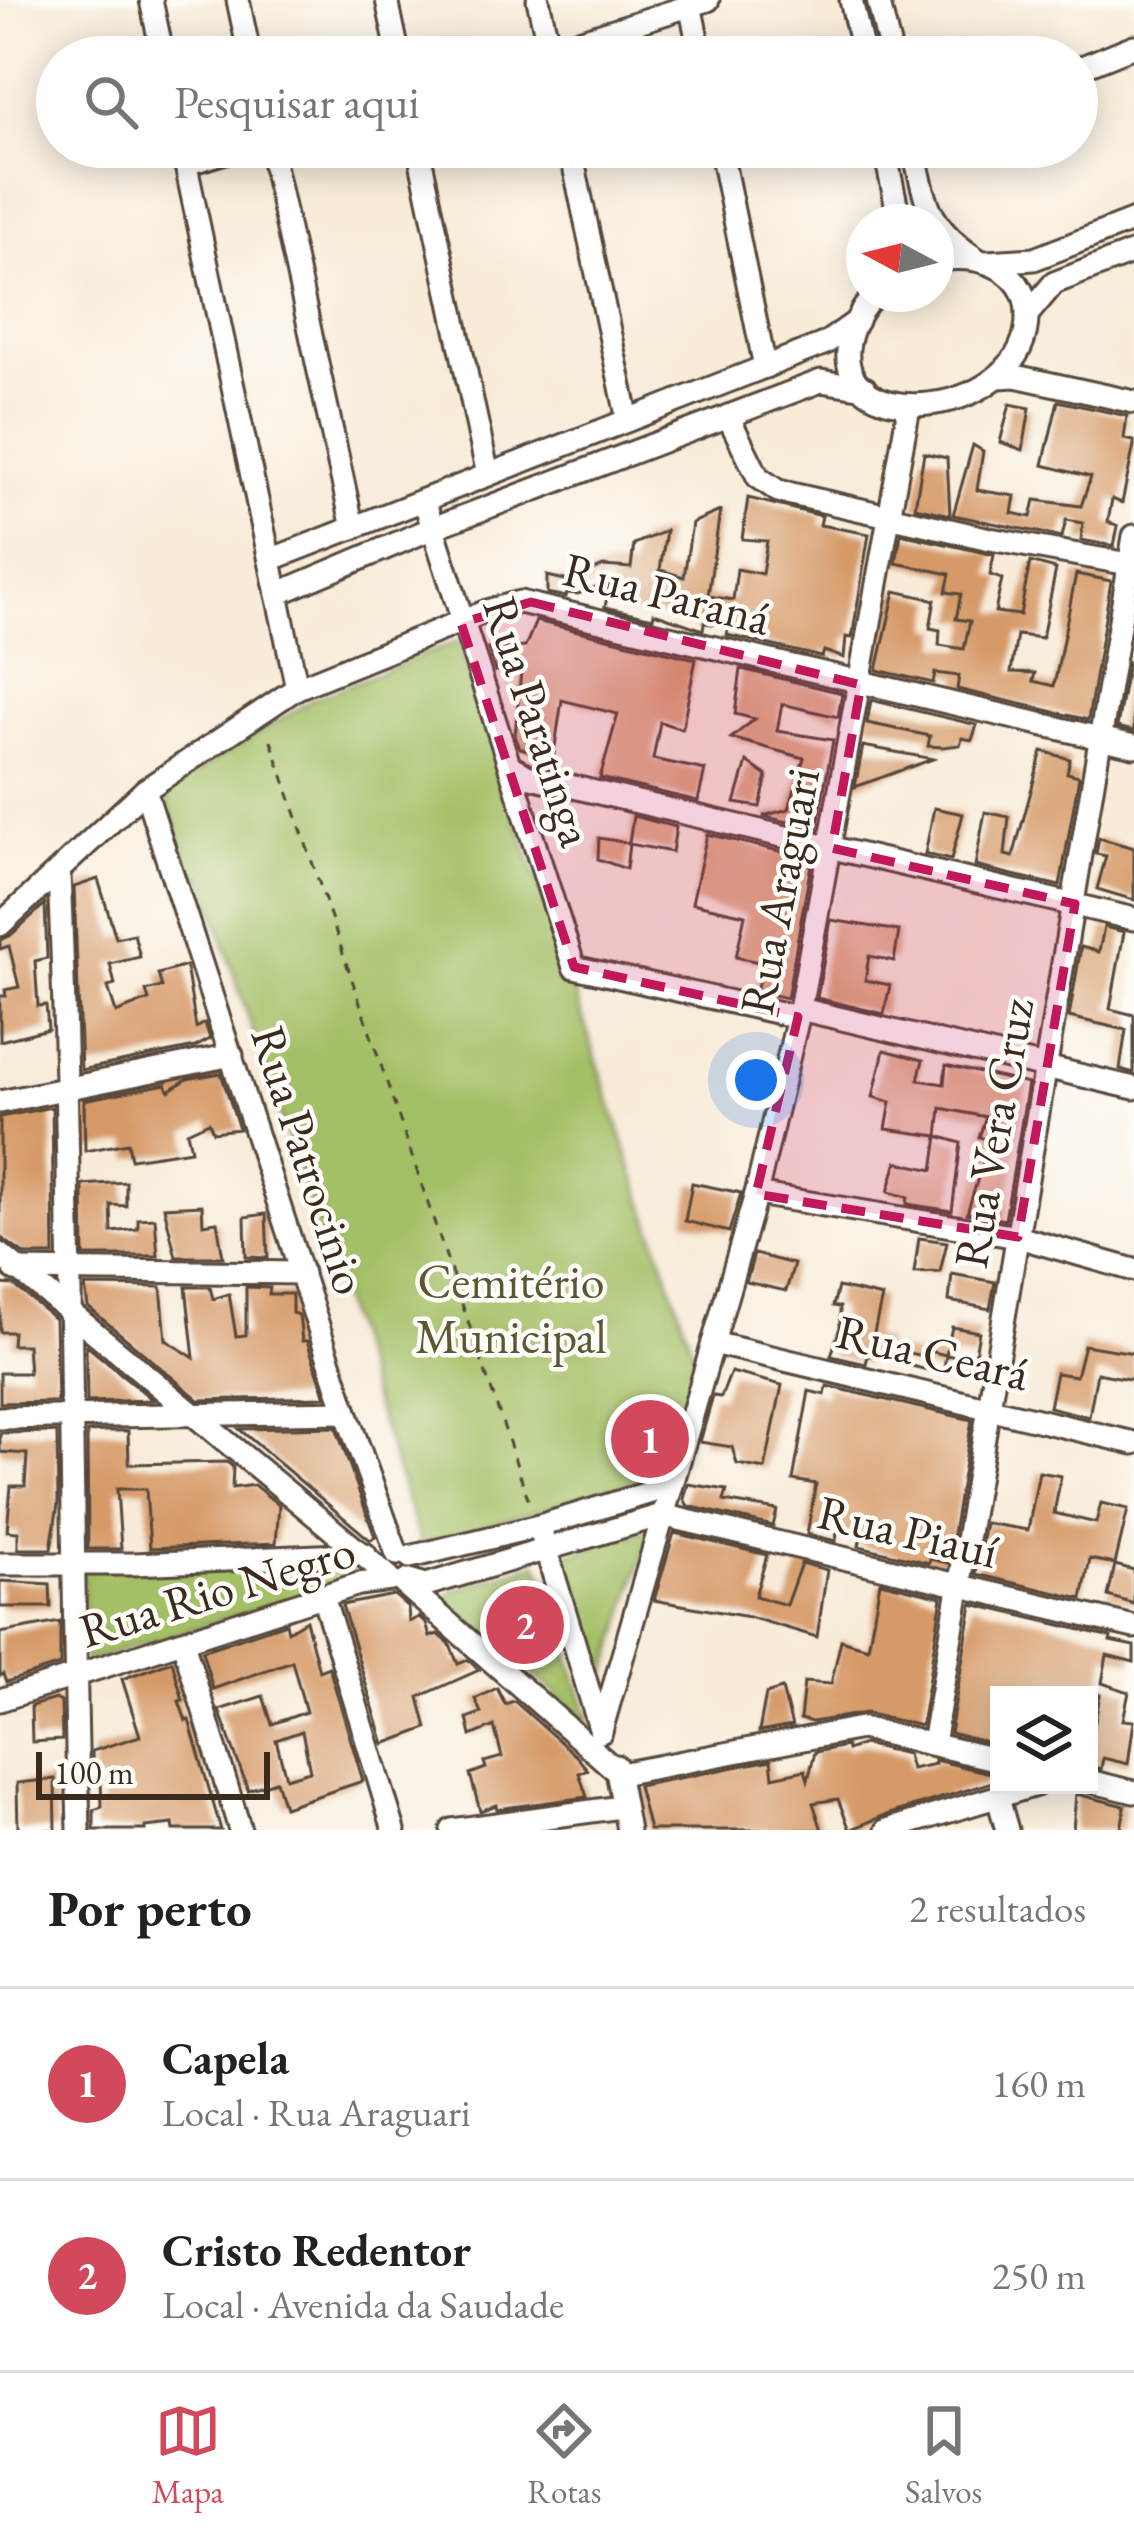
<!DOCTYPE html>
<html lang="pt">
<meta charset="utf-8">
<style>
:root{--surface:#fff;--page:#f2f2f2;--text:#222;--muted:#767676;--line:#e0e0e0;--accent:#d1495b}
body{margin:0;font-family:"EB Garamond",serif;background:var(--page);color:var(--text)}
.controls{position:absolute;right:36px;bottom:36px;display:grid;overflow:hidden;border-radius:0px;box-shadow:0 6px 30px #0003}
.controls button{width:108px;height:108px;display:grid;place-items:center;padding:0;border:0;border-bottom:3px solid var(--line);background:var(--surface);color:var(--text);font:60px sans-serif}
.compass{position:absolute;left:846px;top:204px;width:108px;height:108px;border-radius:50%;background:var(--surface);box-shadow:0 6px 30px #0003;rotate:277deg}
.scale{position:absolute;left:36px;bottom:30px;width:234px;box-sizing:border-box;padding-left:12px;border:6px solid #3b2a1e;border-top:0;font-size:33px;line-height:42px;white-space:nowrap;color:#3b2a1e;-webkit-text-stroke:9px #fdfcf7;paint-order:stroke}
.you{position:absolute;left:756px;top:1080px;width:42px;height:42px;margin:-30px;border:9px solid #fff;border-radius:50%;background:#1a73e8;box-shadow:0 0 0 18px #1a73e833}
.badge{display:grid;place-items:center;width:78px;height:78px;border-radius:50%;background:var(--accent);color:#fff;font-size:39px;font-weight:700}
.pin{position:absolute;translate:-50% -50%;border:6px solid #fff;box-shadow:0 3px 12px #0006}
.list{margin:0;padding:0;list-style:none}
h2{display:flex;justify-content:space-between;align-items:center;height:156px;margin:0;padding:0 48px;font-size:51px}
h2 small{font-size:39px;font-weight:400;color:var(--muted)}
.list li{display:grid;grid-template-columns:78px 1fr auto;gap:36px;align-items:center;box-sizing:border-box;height:192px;padding:0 48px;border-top:3px solid var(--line)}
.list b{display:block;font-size:45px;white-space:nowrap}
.list p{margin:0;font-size:39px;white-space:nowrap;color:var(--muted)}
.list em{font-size:39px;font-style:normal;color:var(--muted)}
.icon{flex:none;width:66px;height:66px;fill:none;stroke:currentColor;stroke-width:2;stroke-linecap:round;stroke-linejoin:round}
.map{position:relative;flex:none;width:1134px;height:1830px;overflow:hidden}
.search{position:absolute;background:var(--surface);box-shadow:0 6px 30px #0003;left:36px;right:36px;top:36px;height:132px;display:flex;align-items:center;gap:30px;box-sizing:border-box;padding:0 42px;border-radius:66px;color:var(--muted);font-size:45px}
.sheet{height:540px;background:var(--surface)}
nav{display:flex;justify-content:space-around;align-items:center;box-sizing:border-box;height:168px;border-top:3px solid var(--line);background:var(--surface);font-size:33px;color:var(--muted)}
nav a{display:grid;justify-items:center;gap:6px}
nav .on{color:var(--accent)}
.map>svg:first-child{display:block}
.green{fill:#a4c066;stroke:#707542;stroke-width:3}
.building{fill:#d69a67;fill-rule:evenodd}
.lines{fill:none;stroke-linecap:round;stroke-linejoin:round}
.minor-casing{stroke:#57473a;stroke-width:27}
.path{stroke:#57473a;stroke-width:3;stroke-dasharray:9 9;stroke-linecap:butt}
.minor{stroke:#fff;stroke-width:21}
.marked{fill:#c2185b;fill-opacity:0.2;stroke:#c2185b;stroke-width:9;stroke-dasharray:24 15;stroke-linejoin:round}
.labels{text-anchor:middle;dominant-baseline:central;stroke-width:9;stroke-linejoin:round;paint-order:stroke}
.street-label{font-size:48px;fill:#3b2a1e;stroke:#fdfcf7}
.park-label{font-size:48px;fill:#5a5734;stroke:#fdfcf7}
</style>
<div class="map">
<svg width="1134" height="1830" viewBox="0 0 1134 1830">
<rect width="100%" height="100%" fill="#fdfcf7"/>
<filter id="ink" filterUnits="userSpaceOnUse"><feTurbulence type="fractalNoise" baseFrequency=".00833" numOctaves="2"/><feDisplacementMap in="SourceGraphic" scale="24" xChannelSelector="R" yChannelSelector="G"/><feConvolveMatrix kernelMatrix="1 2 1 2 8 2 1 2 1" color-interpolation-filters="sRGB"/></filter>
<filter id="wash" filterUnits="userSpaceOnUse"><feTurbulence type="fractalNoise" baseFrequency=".004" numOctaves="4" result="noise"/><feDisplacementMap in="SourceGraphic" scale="48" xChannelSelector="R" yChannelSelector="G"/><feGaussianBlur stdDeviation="2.7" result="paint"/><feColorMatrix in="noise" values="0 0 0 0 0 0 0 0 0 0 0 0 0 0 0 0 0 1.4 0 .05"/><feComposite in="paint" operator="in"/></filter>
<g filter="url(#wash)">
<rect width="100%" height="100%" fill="#f8ebd8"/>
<g class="green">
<polygon points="458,641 696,1361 661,1474 421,1545 202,876 194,879 164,793 313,699"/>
<polygon points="652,1527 602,1688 559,1557"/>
<polygon points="538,1563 591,1723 445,1602 453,1590"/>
<polygon points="366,1566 370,1574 87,1662 84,1658 83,1569"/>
</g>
<g id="blocks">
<g class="building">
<polygon points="1058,401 1127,416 1124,439 1134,441 1134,445 1122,503 1112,499 1108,522 1118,526 1114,546 1081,540 1083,523 1066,520 1062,537 953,515 973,445 983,451 977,490 1015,496 1012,513 1031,517 1035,500 1081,506 1091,477 1043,465"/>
<polygon points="1010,404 1030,408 1023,450 1000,442"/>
<polygon points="924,453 947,458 950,515 915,507"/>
<polygon points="748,498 822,516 820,525 869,534 852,638 846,637 844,658 824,651 822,657 727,635 729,626 704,623 703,630 654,613 653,618 605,607 610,582 578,594 567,593 566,597 547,593 547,576 569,581 603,566 631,568 634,544 666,531 660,570 684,577 692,523 720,511 708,596 733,600 737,569 762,574 767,541 742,539"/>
<polygon points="901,534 994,555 990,575 1002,579 995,612 1020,615 1030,562 1056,569 1042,638 1017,635 1011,672 1035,673 1033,681 1054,686 1076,574 1111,581 1088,720 957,689 959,676 935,673 933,683 877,670 895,591 935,600 930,628 940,630 939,645 964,649 970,621 956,619 961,594 946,592 950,574 896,563"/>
<polygon points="536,621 696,659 682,729 660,722 653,759 705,770 698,801 600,778 618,714 562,700 552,766 535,763 536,753 520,748 515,736 521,671 495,671 488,649 525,647"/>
<polygon points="1128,662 1134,663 1134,731 1117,727"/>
<polygon points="741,669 842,693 838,717 782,704 777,731 833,740 817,829 763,816 789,809 804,758 731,738 755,719 735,714"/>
<polygon points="871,700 977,725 972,740 962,738 960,745 943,747 928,746 930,736 867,723"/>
<polygon points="863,746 933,759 855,787"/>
<polygon points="1042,751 1070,759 1067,773 1079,776 1060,886 975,866 985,812 1009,817 1005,855 1013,857"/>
<polygon points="747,762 767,776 760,807 735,803"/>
<polygon points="934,808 963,814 951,860 925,854"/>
<polygon points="633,816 676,827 672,852 629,844 626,869 598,859 599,838 629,843"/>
<polygon points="707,834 812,859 787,998 756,991 763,963 736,957 745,915 692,903"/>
<polygon points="1099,838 1134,848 1134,900 1097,889 1106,856 1096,854"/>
<polygon points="98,879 116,938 134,934 140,957 110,964 115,985 108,987 116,1013 149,1000 146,991 162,987 158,974 186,966 196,1028 205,1023 210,1039 195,1047 81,1070 74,887"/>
<polygon points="45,904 47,958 35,961 38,1006 46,1005 48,1029 0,1041 0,996 6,996 5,990 19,987 9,946 0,949 0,940 10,936"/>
<polygon points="831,920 899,931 894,961 869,956 865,980 890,985 884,1014 817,998"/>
<polygon points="1104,927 1124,932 1110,1009 1134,1015 1134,1073 1120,1069 1126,1030 1069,1017 1081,947 1099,952"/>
<polygon points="884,1050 923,1060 918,1080 944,1084 946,1065 1028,1084 1005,1220 967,1213 990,1140 979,1137 986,1117 941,1108 938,1136 886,1129 891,1102 873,1097"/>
<polygon points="221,1073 239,1129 213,1132 209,1122 187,1132 191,1150 165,1154 131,1159 128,1143 85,1151 84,1100 166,1084 169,1091 187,1079"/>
<polygon points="52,1107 54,1255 25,1255 0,1237 0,1117"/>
<polygon points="938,1136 961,1143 952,1211 907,1204 908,1197 888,1192 897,1162 933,1170"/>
<polygon points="126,1182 126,1206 111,1205 112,1232 138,1229 138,1219 155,1218 158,1256 84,1256 83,1185"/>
<polygon points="692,1183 741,1193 729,1232 685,1221"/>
<polygon points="202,1205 203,1224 217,1222 223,1257 176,1257 164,1207"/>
<polygon points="266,1214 268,1258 246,1257 245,1217"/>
<polygon points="919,1238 947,1242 940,1272 914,1273"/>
<polygon points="754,1254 794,1264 786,1291 746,1282"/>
<polygon points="952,1274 995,1282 990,1309 949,1301"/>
<polygon points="0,1284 14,1285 55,1319 57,1402 0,1403 0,1373 29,1373 27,1345 12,1345 13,1332 0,1332"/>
<polygon points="85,1286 161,1287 166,1340 194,1358 186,1287 210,1287 213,1299 229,1294 236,1336 246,1335 246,1287 270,1288 269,1294 292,1294 292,1313 299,1315 302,1341 307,1341 326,1397 199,1400 88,1307"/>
<polygon points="838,1287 882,1297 873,1337 886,1341 885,1348 928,1357 929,1351 946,1355 943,1374 868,1355 866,1364 831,1356 840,1327 840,1307 833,1306"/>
<polygon points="952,1327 979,1332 974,1360 946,1355"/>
<polygon points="86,1345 153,1400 87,1402"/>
<polygon points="1084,1345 1134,1353 1134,1380 1097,1373 1089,1417 1049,1407 1056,1373 1076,1376"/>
<polygon points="731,1372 782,1385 765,1469 737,1464 732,1447 700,1442 713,1396 721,1397"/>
<polygon points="827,1386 972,1420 948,1563 930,1559 929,1563 859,1546 861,1537 837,1533 836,1541 807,1534 816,1484 793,1480 809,1391 825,1395"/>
<polygon points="336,1427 375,1537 370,1540 239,1429"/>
<polygon points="107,1431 128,1431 129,1464 227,1462 233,1467 232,1488 254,1485 279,1505 276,1543 150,1548 146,1489 117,1489 121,1549 88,1549 87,1432"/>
<polygon points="57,1432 58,1504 51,1549 18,1549 18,1532 7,1531 11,1486 25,1486 27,1454 0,1452 0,1433"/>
<polygon points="1039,1472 1061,1476 1054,1513 1096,1523 1101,1503 1128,1509 1115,1564 1090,1559 1082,1599 976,1574 985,1523 1028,1530"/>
<polygon points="688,1484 727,1490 724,1501 777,1510 773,1526 688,1506 684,1499"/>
<polygon points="674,1533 767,1555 755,1596 786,1605 801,1563 827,1570 817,1637 749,1617 654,1600"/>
<polygon points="1115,1565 1134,1570 1134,1604 1108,1596"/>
<polygon points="0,1581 50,1584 51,1607 0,1607"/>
<polygon points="880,1582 942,1597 921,1726 865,1713 812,1722 800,1719 804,1682 831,1684 841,1640 868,1648"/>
<polygon points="394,1595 408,1607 409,1622 419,1617 426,1623 430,1637 438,1634 449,1643 458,1664 468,1660 479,1670 419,1697 427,1728 384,1744 342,1605"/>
<polygon points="972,1604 1111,1637 1110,1641 1134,1646 1134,1662 1107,1655 1102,1683 1129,1692 1123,1720 1134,1721 1128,1764 1103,1758 1101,1769 1089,1766 1089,1725 1094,1727 1100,1695 999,1695 999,1745 950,1733"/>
<path d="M306 1620 319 1671 329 1667 363 1781 284 1807 276 1781 248 1790 219 1710 263 1696 272 1724 306 1712 292 1661 213 1689 202 1651 286 1623 288 1631ZM302 1731 310 1771 286 1778 276 1740Z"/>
<polygon points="60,1622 60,1665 6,1682 3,1674 0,1676 0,1633"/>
<polygon points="172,1661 183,1700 179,1701 186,1721 189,1720 221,1830 174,1830 173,1824 145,1827 145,1830 94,1830 94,1810 102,1807 101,1780 93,1782 92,1751 140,1736 122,1679"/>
<polygon points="497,1688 505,1704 514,1701 577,1757 588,1770 579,1773 587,1797 497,1809 496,1805 480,1811 470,1774 486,1768 484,1762 502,1757 494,1726 471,1736 467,1718 481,1713 475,1699"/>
<polygon points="782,1689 792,1726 759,1732 766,1694"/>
<polygon points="55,1699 61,1702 62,1740 32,1742 31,1706"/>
<polygon points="863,1744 907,1754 911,1769 935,1764 934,1760 999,1775 999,1780 883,1816 850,1830 838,1799 813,1803 822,1830 649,1830 638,1786 771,1760 773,1777 805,1770 808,1780 815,1752 846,1746 847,1750"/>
<polygon points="55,1779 56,1830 18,1830 17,1783"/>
<polygon points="1076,1794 1125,1806 1121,1830 1073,1830"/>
</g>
</g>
</g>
<g filter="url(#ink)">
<use href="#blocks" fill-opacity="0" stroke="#57473a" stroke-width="3"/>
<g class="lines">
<defs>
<g id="minor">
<polyline points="151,0 163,57"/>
<polyline points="238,0 250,57"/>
<polyline points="387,0 399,57"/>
<polyline points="538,0 551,57"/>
<polyline points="689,0 701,57"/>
<polyline points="851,0 864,57"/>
<polyline points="878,0 892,57"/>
<polyline points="528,57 708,0"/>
<polyline points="1077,69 1134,46"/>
<polyline points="182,147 297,688"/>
<polyline points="270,147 353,528"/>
<polyline points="418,147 488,475"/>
<polyline points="570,147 628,420"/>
<polyline points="720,147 765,367"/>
<polyline points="884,147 900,222"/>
<path d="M913 147C926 202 927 227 977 259"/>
<polyline points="186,164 242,147"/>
<polyline points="986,262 1034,259 1134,220"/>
<path d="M876 294C863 306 853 324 849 342 830 440 1032 418 1027 312 1025 267 974 252 936 261"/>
<polyline points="1027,315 1054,283 1134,252"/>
<polyline points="999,377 1015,376 1134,402"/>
<polyline points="728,416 758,477 778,491 990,539 1134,565"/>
<polyline points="424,500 574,967 798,1017"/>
<polyline points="270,560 826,343 857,321"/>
<polyline points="277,594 433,528 821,381 865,388"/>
<polyline points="512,767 527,776 1134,919"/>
<polyline points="145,790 346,1412 397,1554"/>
<path d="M59 874C73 1192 70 1511 79 1830"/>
<polyline points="0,925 145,790 297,688 487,611 520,602 1134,746"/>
<polyline points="800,1009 1134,1088"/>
<polyline points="0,1102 232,1055"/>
<polyline points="756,1194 1018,1237 1134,1270"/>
<polyline points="0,1254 387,1575"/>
<polyline points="15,1270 302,1273"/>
<polyline points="713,1343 1134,1443"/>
<polyline points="0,1418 346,1412"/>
<polyline points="539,1526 601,1732"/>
<polyline points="410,1557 539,1526 668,1487"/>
<polyline points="0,1564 133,1564 365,1554"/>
<polyline points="409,1580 426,1585 662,1515 1134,1627"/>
<polyline points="403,1583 620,1774 861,1728 999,1760"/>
<polyline points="323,1596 394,1830"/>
<polyline points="183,1642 240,1830"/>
<polyline points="0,1700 359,1584 391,1580"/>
<polyline points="601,1731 756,1194 800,1009 909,407"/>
<polyline points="933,1744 1134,536"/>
<polyline points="616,1766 628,1830"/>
<polyline points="1089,1781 1134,1792"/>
<polyline points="998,1798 1007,1830"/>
<polyline points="452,1830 621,1807"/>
<polyline points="887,1830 1036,1785"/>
</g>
</defs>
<use href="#minor" class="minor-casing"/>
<polyline class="path" points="271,741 531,1507"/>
<use href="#minor" class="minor"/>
</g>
</g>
<path class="marked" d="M531 602 861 685 832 848 1075 904 1018 1237 756 1194 798 1017 574 967 461 623Z"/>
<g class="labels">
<g class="street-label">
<text transform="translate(667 593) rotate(14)">Rua Paraná</text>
<text transform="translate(539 721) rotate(72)">Rua Paratinga</text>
<text transform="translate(779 891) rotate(-79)">Rua Araguari</text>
<text transform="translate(993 1133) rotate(-80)">Rua Vera Cruz</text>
<text transform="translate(310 1160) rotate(72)">Rua Patrocinio</text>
<text transform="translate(933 1352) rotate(13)">Rua Ceará</text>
<text transform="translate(908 1531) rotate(13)">Rua Piauí</text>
<text transform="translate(217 1590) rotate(-17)">Rua Rio Negro</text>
</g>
<g class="park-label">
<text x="511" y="1281">Cemitério<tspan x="511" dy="55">Municipal</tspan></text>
</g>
</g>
</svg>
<div class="controls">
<button><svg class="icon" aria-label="layers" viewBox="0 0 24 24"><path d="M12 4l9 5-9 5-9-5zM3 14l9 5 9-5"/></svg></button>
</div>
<svg class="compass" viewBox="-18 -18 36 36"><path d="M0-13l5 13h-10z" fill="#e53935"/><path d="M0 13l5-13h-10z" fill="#767676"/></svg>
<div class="scale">100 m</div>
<div class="you"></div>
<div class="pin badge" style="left:650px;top:1439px">1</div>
<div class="pin badge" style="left:525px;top:1625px">2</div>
<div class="search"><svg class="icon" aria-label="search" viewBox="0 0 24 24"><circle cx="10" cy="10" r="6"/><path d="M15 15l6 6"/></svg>Pesquisar aqui</div>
</div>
<section class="sheet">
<h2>Por perto<small>2 resultados</small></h2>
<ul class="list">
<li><span class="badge">1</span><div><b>Capela</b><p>Local · Rua Araguari</p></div><em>160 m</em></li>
<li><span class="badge">2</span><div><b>Cristo Redentor</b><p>Local · Avenida da Saudade</p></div><em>250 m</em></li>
</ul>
</section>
<nav>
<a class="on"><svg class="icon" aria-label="map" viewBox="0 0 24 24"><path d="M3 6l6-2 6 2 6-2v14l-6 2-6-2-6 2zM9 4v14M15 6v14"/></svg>Mapa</a>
<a><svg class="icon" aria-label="directions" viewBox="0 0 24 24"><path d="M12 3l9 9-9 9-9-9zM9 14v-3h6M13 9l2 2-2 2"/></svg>Rotas</a>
<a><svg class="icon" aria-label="saved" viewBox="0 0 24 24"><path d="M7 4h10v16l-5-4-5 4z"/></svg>Salvos</a>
</nav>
